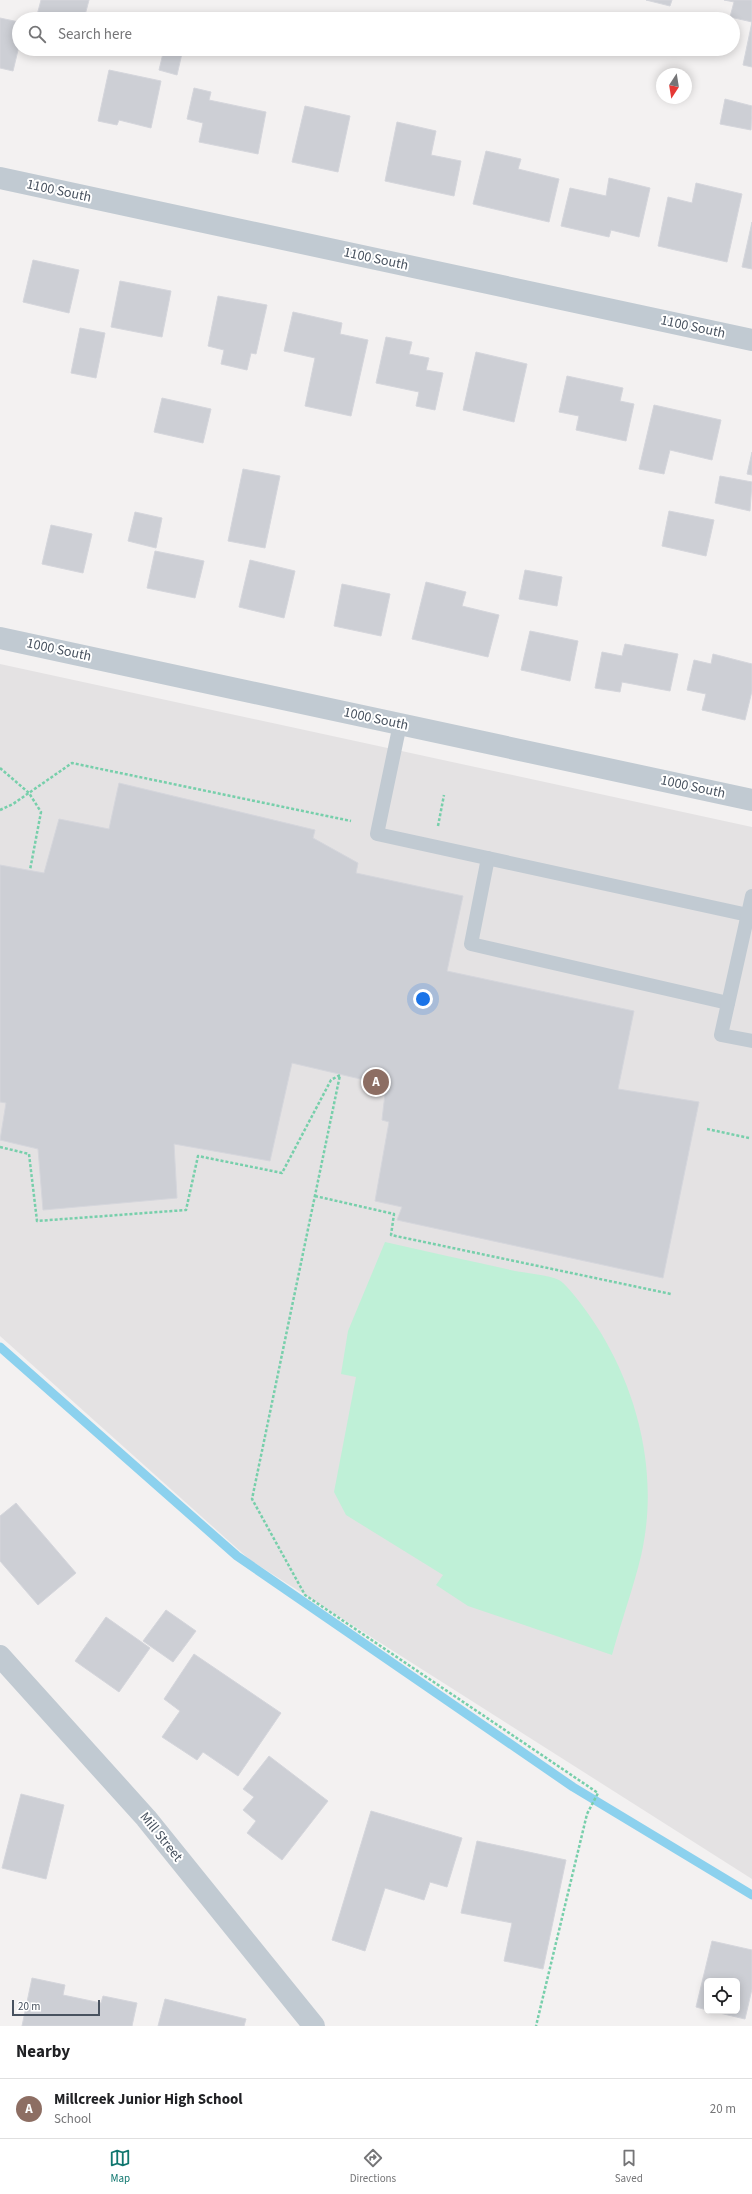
<!DOCTYPE html>
<style>
:root{--surface:#fff;--page:#f6f6f6;--text:#202124;--muted:#757577;--line:#e0e0e0;--accent:#0f766e}
body{margin:0;font-family:"Source Sans 3",sans-serif;background:var(--page);color:var(--text)}
.controls{position:absolute;right:12px;bottom:12px;display:grid;overflow:hidden;border-radius:6px;box-shadow:0 2px 10px #0003}
.controls button{width:36px;height:36px;display:grid;place-items:center;padding:0;border:0;border-bottom:1px solid var(--line);background:var(--surface);color:var(--text);font:20px sans-serif}
.compass{position:absolute;left:656px;top:68px;width:36px;height:36px;border-radius:50%;background:var(--surface);box-shadow:0 2px 10px #0003;rotate:192deg}
.scale{position:absolute;left:12px;bottom:10px;width:88px;box-sizing:border-box;padding-left:4px;border:2px solid #48525f;border-top:0;font-size:11px;line-height:14px;white-space:nowrap;color:#48525f;-webkit-text-stroke:3px #fff;paint-order:stroke}
.you{position:absolute;left:423px;top:999px;width:14px;height:14px;margin:-10px;border:3px solid #fff;border-radius:50%;background:#1a73e8;box-shadow:0 0 0 6px #1a73e833}
.badge{display:grid;place-items:center;width:26px;height:26px;border-radius:50%;background:var(--accent);color:#fff;font-size:13px;font-weight:700}
.pin{position:absolute;translate:-50% -50%;border:2px solid #fff;box-shadow:0 1px 4px #0006}
.list{margin:0;padding:0;list-style:none}
h2{display:flex;justify-content:space-between;align-items:center;height:52px;margin:0;padding:0 16px;font-size:17px}
h2 small{font-size:13px;font-weight:400;color:var(--muted)}
.list li{display:grid;grid-template-columns:26px 1fr auto;gap:12px;align-items:center;box-sizing:border-box;height:60px;padding:0 16px;border-top:1px solid var(--line)}
.list b{display:block;font-size:15px;white-space:nowrap}
.list p{margin:0;font-size:13px;white-space:nowrap;color:var(--muted)}
.list em{font-size:13px;font-style:normal;color:var(--muted)}
.icon{flex:none;width:22px;height:22px;fill:none;stroke:currentColor;stroke-width:2;stroke-linecap:round;stroke-linejoin:round}
.map{position:relative;flex:none;width:752px;height:2026px;overflow:hidden}
.search{position:absolute;background:var(--surface);box-shadow:0 2px 10px #0003;left:12px;right:12px;top:12px;height:44px;display:flex;align-items:center;gap:10px;box-sizing:border-box;padding:0 14px;border-radius:22px;color:var(--muted);font-size:15px}
.sheet{height:112px;background:var(--surface)}
nav{display:flex;justify-content:space-around;align-items:center;box-sizing:border-box;height:56px;border-top:1px solid var(--line);background:var(--surface);font-size:11px;color:var(--muted)}
nav a{display:grid;justify-items:center;gap:2px}
nav .on{color:var(--accent)}
.map>svg:first-child{display:block}
.education{fill:#e4e2e3}
.green{fill:#bff0d7}
.lines{fill:none;stroke-linecap:round;stroke-linejoin:round}
.stream{stroke:#8cd1ee;stroke-width:9}
.building{fill:#cdcfd5;stroke:#d5d6dc}
.path{stroke:#77cfab;stroke-width:2.5;stroke-dasharray:3 2;stroke-linecap:butt}
.service{stroke:#c1cad2;stroke-width:14}
.minor{stroke:#c1cad2;stroke-width:22}
.tertiary{stroke:#c1cad2;stroke-width:22}
.labels{text-anchor:middle;dominant-baseline:central;stroke-width:4;stroke-linejoin:round;paint-order:stroke}
.street-label{font-size:14px;fill:#48525f;stroke:#fff}
</style>
<div class="map">
<svg width="752" height="2026" viewBox="0 0 752 2026">
<rect width="100%" height="100%" fill="#f3f1f1"/>
<polygon class="education" points="0,664 752,827 752,1879 250,1560 0,1336"/>
<path class="green" d="M385 1242C428 1252 471 1261 515 1271 526 1273 549 1275 559 1280 570 1286 599 1328 605 1340 642 1405 658 1482 641 1556 633 1589 621 1622 612 1655L468 1606 436 1585 443 1575 346 1515 334 1492 356 1377 341 1374 348 1331Z"/>
<g class="lines">
<polyline class="stream" points="0,1347 237,1556 573,1787 752,1895"/>
</g>
<g class="building">
<polygon points="41,0 89,0 84,19 36,19"/>
<polygon points="646,0 672,0 670,6"/>
<polygon points="724,0 752,0 752,67 743,65 752,22 730,17 734,2"/>
<polygon points="0,18 19,22 19,46 13,71 0,68"/>
<polygon points="164,49 183,49 177,75 159,70"/>
<polygon points="109,70 161,81 151,128 119,120 117,125 98,121"/>
<polygon points="194,88 211,92 209,100 266,112 258,154 199,142 203,123 187,119"/>
<polygon points="725,99 752,106 751,130 720,124"/>
<polygon points="305,106 350,116 338,172 292,162"/>
<polygon points="397,122 436,131 431,155 461,161 454,196 385,181"/>
<polygon points="486,151 521,159 518,169 559,179 549,222 473,204"/>
<polygon points="609,178 650,188 639,237 611,230 609,237 561,226 570,188 606,196"/>
<polygon points="696,183 742,194 727,262 658,246 668,197 692,203"/>
<polygon points="752,222 752,269 742,267"/>
<polygon points="33,260 79,270 69,313 23,302"/>
<polygon points="120,281 171,291 162,337 111,327"/>
<polygon points="218,296 267,305 256,354 251,353 247,370 221,364 224,350 208,346"/>
<polygon points="293,312 342,323 340,334 368,340 351,416 305,406 315,358 284,351"/>
<polygon points="80,328 105,333 96,378 71,373"/>
<polygon points="386,337 412,342 409,354 429,358 426,370 443,373 435,410 416,406 419,392 376,383"/>
<polygon points="476,352 527,364 514,422 463,410"/>
<polygon points="567,376 623,388 620,401 634,404 626,441 576,430 579,416 559,412"/>
<polygon points="162,398 211,409 203,443 154,432"/>
<polygon points="654,405 721,420 712,460 670,450 664,474 639,469"/>
<polygon points="752,452 752,475 747,474"/>
<polygon points="243,469 280,476 265,548 228,541"/>
<polygon points="720,476 752,482 750,511 715,503"/>
<polygon points="669,511 714,520 706,556 662,546"/>
<polygon points="135,512 162,518 156,548 128,541"/>
<polygon points="51,525 92,534 83,573 42,564"/>
<polygon points="155,551 204,561 195,598 147,588"/>
<polygon points="250,560 295,571 284,618 239,607"/>
<polygon points="525,570 562,577 557,606 519,599"/>
<polygon points="426,582 466,592 462,606 499,615 488,657 412,639"/>
<polygon points="342,584 390,594 381,636 334,626"/>
<polygon points="530,631 578,641 570,681 521,670"/>
<polygon points="625,644 678,654 670,691 622,682 620,692 595,688 602,652 622,656"/>
<polygon points="713,654 752,664 752,691 745,720 702,710 706,694 687,690 694,660 711,664"/>
<polygon points="119,783 315,830 313,838 358,863 356,873 463,896 447,971 634,1011 618,1089 699,1102 663,1278 397,1220 402,1207 375,1201 389,1122 382,1120 386,1085 292,1063 270,1161 174,1144 177,1198 43,1210 38,1149 0,1140 6,1103 0,1102 0,865 44,873 59,819 109,829"/>
<polygon points="16,1503 76,1573 38,1605 0,1561 0,1516"/>
<polygon points="166,1610 196,1631 173,1662 143,1641"/>
<polygon points="106,1617 150,1648 119,1692 75,1661"/>
<polygon points="194,1654 281,1713 238,1776 203,1752 197,1760 162,1737 180,1711 164,1699"/>
<polygon points="269,1756 328,1801 282,1860 247,1833 256,1821 243,1810 254,1797 243,1789"/>
<polygon points="21,1794 64,1805 46,1879 2,1868"/>
<polygon points="371,1811 462,1838 447,1887 430,1882 424,1900 385,1888 365,1951 332,1940"/>
<polygon points="477,1841 566,1860 543,1969 504,1961 512,1923 461,1913"/>
<polygon points="712,1941 752,1950 752,1989 745,2019 711,2011 737,2011 737,1981 707,1981 707,2010 696,2007"/>
<polygon points="32,1978 65,1985 63,1995 101,2003 103,1996 137,2003 132,2026 22,2026"/>
<polygon points="165,1999 246,2019 244,2026 158,2026"/>
</g>
<g class="lines">
<g class="path">
<polyline points="0,768 29,793 41,812 30,870"/>
<polyline points="0,810 13,804 72,763 351,821"/>
<polyline points="438,826 444,795"/>
<polyline points="707,1129 749,1138"/>
<polyline points="0,1147 29,1154 37,1221 186,1210 198,1156 282,1173 331,1080 340,1075 252,1499 305,1595 598,1793 587,1814 536,2026"/>
<polyline points="315,1196 394,1214 391,1235 671,1294"/>
</g>
<g class="service">
<polyline points="400,724 377,834 748,915"/>
<polyline points="488,858 471,944 728,1003"/>
<polyline points="752,896 721,1035 752,1041"/>
</g>
<g class="minor">
<polyline points="0,178 752,340"/>
<polyline points="0,638 752,800"/>
</g>
<polyline class="tertiary" points="0,1656 146,1818 314,2026"/>
</g>
<g class="labels">
<g class="street-label">
<text transform="translate(59 191) rotate(12)">1100 South</text>
<text transform="translate(376 259) rotate(12)">1100 South</text>
<text transform="translate(693 327) rotate(12)">1100 South</text>
<text transform="translate(59 650) rotate(12)">1000 South</text>
<text transform="translate(376 719) rotate(12)">1000 South</text>
<text transform="translate(693 787) rotate(12)">1000 South</text>
<text transform="translate(161 1837) rotate(51)">Mill Street</text>
</g>
</g>
</svg>
<div class="controls">
<button><svg class="icon" aria-label="locate" viewBox="0 0 24 24"><circle cx="12" cy="12" r="6"/><path d="M12 2v4M12 18v4M2 12h4M18 12h4"/></svg></button>
</div>
<svg class="compass" viewBox="-18 -18 36 36"><path d="M0-13l5 13h-10z" fill="#e53935"/><path d="M0 13l5-13h-10z" fill="#757577"/></svg>
<div class="scale">20 m</div>
<div class="you"></div>
<div class="pin badge" style="left:376px;top:1082px;background:#8d6e63">A</div>
<div class="search"><svg class="icon" aria-label="search" viewBox="0 0 24 24"><circle cx="10" cy="10" r="6"/><path d="M15 15l6 6"/></svg>Search here</div>
</div>
<section class="sheet">
<h2>Nearby<small></small></h2>
<ul class="list">
<li><span class="badge" style="background:#8d6e63">A</span><div><b>Millcreek Junior High School</b><p>School</p></div><em>20 m</em></li>
</ul>
</section>
<nav>
<a class="on"><svg class="icon" aria-label="map" viewBox="0 0 24 24"><path d="M3 6l6-2 6 2 6-2v14l-6 2-6-2-6 2zM9 4v14M15 6v14"/></svg>Map</a>
<a><svg class="icon" aria-label="directions" viewBox="0 0 24 24"><path d="M12 3l9 9-9 9-9-9zM9 14v-3h6M13 9l2 2-2 2"/></svg>Directions</a>
<a><svg class="icon" aria-label="saved" viewBox="0 0 24 24"><path d="M7 4h10v16l-5-4-5 4z"/></svg>Saved</a>
</nav>
